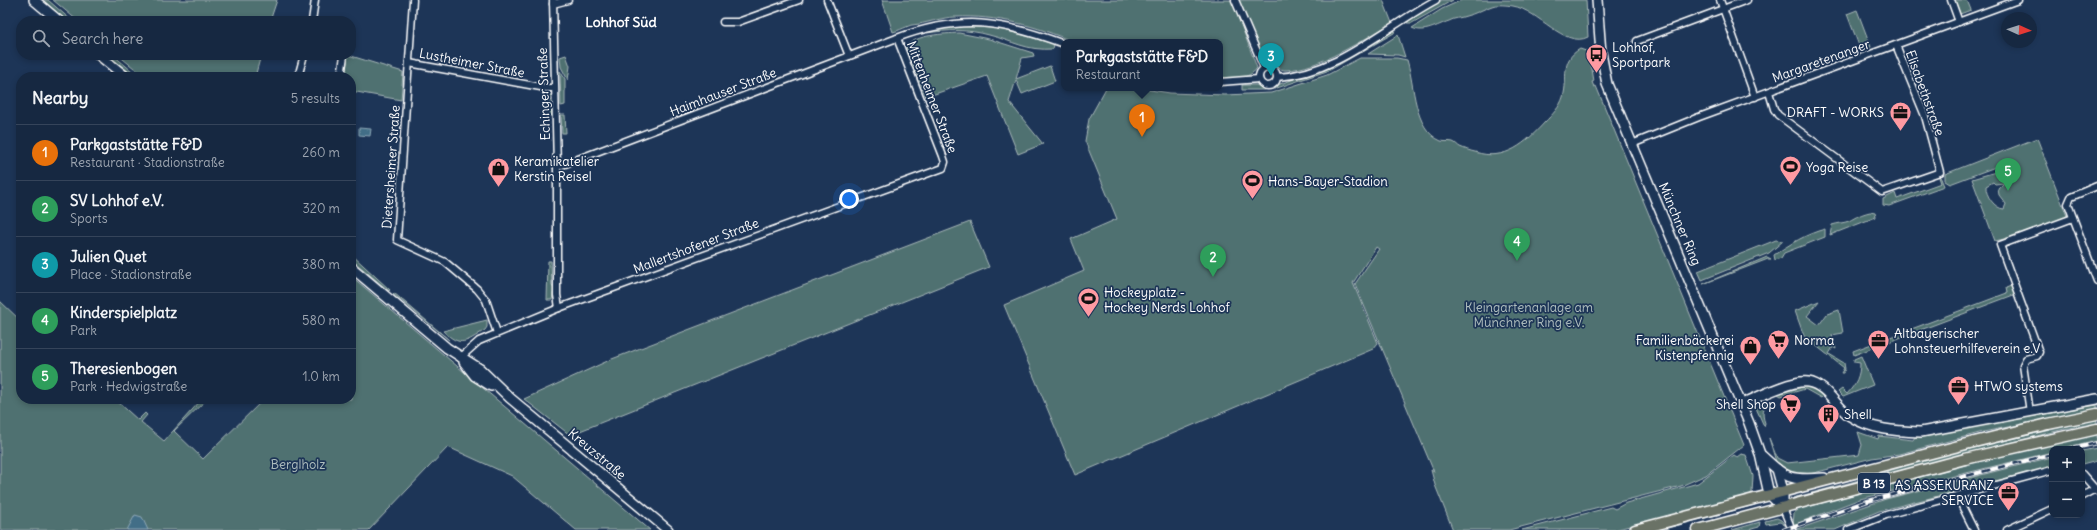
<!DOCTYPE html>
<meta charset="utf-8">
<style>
:root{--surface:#162841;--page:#1f3048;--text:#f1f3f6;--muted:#9ea6b1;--line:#35445a;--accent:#d6ab8b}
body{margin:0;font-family:Delius,sans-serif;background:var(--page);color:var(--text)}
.controls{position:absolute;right:12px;bottom:12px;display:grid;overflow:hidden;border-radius:8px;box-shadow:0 2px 6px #0003}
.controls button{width:36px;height:36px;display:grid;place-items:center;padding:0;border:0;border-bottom:1px solid var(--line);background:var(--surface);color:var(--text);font:20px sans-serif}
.compass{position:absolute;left:2001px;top:12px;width:36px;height:36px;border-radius:50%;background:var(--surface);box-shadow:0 2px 6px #0003;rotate:93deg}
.you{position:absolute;left:849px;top:199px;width:14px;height:14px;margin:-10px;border:3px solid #fff;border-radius:50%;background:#1a73e8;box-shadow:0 0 0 6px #1a73e833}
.badge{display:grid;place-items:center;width:26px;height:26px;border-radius:50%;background:var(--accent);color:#fff;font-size:13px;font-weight:700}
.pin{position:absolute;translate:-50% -33px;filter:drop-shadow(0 1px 2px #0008)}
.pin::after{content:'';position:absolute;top:21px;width:14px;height:12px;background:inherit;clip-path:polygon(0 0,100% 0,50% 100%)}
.popup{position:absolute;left:1061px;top:39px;width:162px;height:52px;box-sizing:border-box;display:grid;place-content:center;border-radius:8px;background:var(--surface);filter:drop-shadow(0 1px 3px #0005);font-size:13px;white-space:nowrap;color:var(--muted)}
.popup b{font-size:15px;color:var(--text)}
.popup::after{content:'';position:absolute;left:50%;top:100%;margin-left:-8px;border:8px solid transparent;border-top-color:var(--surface)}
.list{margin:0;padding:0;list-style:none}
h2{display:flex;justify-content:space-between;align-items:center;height:52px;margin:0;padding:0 16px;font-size:17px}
h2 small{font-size:13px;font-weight:400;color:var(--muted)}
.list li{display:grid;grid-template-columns:26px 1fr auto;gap:12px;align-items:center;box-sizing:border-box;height:56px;padding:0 16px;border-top:1px solid var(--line)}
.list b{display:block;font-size:15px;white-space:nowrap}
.list p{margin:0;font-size:13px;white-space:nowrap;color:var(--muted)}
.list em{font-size:13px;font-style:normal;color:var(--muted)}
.icon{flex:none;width:22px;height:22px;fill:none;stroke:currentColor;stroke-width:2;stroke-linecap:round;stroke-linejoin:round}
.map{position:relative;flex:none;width:2097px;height:530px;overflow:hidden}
.search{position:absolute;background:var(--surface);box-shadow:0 2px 6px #0003;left:16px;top:16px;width:340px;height:44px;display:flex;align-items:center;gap:10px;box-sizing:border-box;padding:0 14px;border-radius:16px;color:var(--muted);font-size:15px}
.panel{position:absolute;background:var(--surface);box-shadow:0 2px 6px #0003;left:16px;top:72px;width:340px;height:332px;border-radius:16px}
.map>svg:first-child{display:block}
.green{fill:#507171;stroke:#a8b8b8;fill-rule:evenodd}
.water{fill:#426e87;stroke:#8ea8b7}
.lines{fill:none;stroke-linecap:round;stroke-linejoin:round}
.street-casing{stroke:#fff;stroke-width:9}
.secondary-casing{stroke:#fff;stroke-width:12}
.primary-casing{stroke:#fff;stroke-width:13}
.street{stroke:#1d3557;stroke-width:6}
.secondary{stroke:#1d3557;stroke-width:9}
.primary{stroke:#6a7266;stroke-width:10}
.rail-casing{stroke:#fff;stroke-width:4}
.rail{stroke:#1d3557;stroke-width:2.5;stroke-dasharray:8;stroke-linecap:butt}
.labels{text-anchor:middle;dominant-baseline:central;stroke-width:3.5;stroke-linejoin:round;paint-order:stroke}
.shield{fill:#1d3557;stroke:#bbc2cd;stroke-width:1}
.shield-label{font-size:12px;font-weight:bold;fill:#fff}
.poi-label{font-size:13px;fill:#fff;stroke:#1d3557;text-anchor:start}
.street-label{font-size:13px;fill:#fff;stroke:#1d3557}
.park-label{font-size:13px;fill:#b0bfbf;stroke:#1d3557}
.neighbourhood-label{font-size:14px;font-weight:bold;fill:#fff;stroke:#1d3557}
</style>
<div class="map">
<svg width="2097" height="530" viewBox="0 0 2097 530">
<rect width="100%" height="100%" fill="#1d3557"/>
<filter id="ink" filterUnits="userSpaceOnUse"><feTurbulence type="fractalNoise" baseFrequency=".025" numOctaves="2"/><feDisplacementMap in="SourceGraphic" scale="8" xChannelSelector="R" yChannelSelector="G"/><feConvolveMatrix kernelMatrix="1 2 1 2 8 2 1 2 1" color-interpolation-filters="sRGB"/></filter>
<g filter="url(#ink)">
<g class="green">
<polygon points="43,0 48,0 72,21 67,21"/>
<polygon points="53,0 277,0 270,21 78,21"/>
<path d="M882 0H1232L1257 68C1249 80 1233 78 1220 78V42H1073C1038 26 995 15 956 17 942 17 925 24 912 25 910 25 898 31 893 32Z"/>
<path d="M1238 0H1383L1392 23C1364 39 1319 69 1286 70 1281 71 1270 63 1264 61Z"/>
<polygon points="1442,0 1453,0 1412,23 1407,23 1410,19"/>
<path d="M1462 0H1586L1588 37C1565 49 1538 10 1513 6 1507 5 1497 4 1492 6 1483 9 1475 14 1466 16 1461 18 1454 18 1449 21 1437 25 1424 34 1412 28L1442 9Z"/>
<polygon points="1955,0 1967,0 1971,10 1960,14"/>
<polygon points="1857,10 1871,47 1861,51 1847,14"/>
<path d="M953 26 998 28 1054 44 1053 49C1026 51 1013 41 989 35 968 29 948 30 927 33L926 31Z"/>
<polygon points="1395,30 1394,33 1330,70 1274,89 1280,84 1326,68 1352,55"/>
<path d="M959 33 989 39 1033 53 1034 56 1022 58 1016 79 1050 66 1055 81 1022 94 1016 80 1009 102 1043 144 1018 154 987 76 926 97 906 47C916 34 944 34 959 33Z"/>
<polygon points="1398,35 1405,57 1398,55 1368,54"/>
<path d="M1580 49 1589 52 1594 81 1592 82 1594 87 1596 86 1744 445 1706 475 1681 486 1509 530H1453L1435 485 1431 470 1434 472 1355 284 1379 249 1376 247 1353 283 1378 343 1373 349 1075 475 1004 305 1084 271 1071 239 1117 219 1085 141 1089 119 1106 88H1137L1170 93 1225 95 1271 93 1327 75 1360 58H1397L1407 60C1415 86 1413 129 1441 141 1445 142 1449 141 1453 142 1456 143 1458 146 1460 147 1465 149 1470 151 1475 152 1505 162 1526 143 1545 122 1552 115 1560 107 1563 97 1569 78 1559 61 1580 49Z"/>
<polygon points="107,55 113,55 139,77 133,77"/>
<polygon points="118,55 261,55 255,77 145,77"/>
<polygon points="348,55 403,72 401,100 351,91 351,77 345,77"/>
<polygon points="566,55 570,66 568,80 561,67 560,57"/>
<polygon points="560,71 565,79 565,105 561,106"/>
<polygon points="1242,85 1257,85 1265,90 1242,90"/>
<rect x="548" y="95" width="4" height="21"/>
<polygon points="561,115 565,115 566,133 562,133"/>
<path d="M2037 138 2067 216 2064 218 2013 237 1995 241 1972 179 2016 166V164L1998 166 1950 184 1945 181V174ZM1993 182 1995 184 2004 183 1998 189 1999 195 2006 204 2004 209C1995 209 1985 195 1986 186Z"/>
<polygon points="1940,176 1944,186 1889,206 1883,205 1883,199 1895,193 1897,199 1941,183 1939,177"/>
<path d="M1870 212 1875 213 1876 217 1830 235 1832 225C1838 223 1844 223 1849 221 1856 217 1861 214 1870 212Z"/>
<polygon points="970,222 989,267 570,435 524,399 612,359"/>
<path d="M1825 229V237L1784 253 1781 258 1775 260 1774 255C1790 244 1806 234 1825 229Z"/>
<polygon points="1776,240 1783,241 1769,253 1702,280 1698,271"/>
<polygon points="351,254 390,290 389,291 351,259"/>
<polygon points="1767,257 1771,259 1768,259 1703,284"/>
<polygon points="548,261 551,261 552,286 554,289 552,300 547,300"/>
<polygon points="351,276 650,530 576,530 512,476 448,447 369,530 0,530 0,301 21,321 21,399 118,399 117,401 138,420 145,413 147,415 141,422 164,441 202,399 207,399 174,431 203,459 264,399 351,399"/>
<polygon points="2011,286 2013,287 2016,294 1854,355 1853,351 2007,293 2006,288"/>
<polygon points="394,293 448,339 449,340 393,294"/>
<polygon points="1819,301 1807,316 1819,325 1827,314 1839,310 1843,333 1832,335 1836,349 1833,347 1829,354 1844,363 1845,369 1843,373 1841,373 1844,368 1804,336 1795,311"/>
<path d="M487 320V327L485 330C466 342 461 348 443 331Z"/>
<path d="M1861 356 1873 385 1843 397 1838 392 1842 389 1847 394C1856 384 1860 376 1860 363L1854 362V359Z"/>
<polygon points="1806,386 1816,390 1823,396 1821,398 1805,389 1781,396 1778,394"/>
<path d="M1767 399C1764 409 1761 412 1765 423L1764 426 1756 408 1760 402Z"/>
<polygon points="2097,405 2097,409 1983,432 1899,454 1872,458 1802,476 1794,475 1777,465 1769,438 1777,458 1787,463 1859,455 1862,445 1858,432 1878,439 1879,436 1913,440 1915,437"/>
<polygon points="2097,419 2097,423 2064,429 1793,498 1863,479 1927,459"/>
<polygon points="2097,434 2097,441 2063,449 2052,449 2052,452 1860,499 1793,525 1794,513 1799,509 2007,454"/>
<polygon points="2097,448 2097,461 2082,465 2082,451"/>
<polygon points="1741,454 1746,455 1753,476 1752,493 1747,496 1614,530 1522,530 1611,507 1615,509 1626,503 1698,483 1734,455 1737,457"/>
<polygon points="2052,457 2052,467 1879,511 1835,530 1795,530 1886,499"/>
<polygon points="1755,503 1755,505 1660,530 1652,530"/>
<polygon points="1777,518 1781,520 1786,526 1780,522 1766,524 1765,521"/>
<polygon points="1760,522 1759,527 1748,530 1732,530"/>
</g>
<g class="water">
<polygon points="359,128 371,129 370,136 359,135"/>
<polygon points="135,515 142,517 148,530 127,530"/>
</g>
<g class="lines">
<defs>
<g id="street">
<polyline points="413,0 397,240 445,262 477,289 486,300 497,333"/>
<polyline points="553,0 557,167 557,295 559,308"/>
<polyline points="827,0 849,56"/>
<polyline points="1235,0 1264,68"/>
<polyline points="1720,0 1755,97"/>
<polyline points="1951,0 1959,22"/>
<polyline points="553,4 568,0"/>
<polyline points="312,21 315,0"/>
<polyline points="723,22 738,22 799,0"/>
<polyline points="1637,41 1747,0"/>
<polyline points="409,63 546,88 554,88"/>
<circle cx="1268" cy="77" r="9"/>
<polyline points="298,77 304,55"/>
<polyline points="341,77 344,55"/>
<path d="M1277 77C1338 74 1385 27 1436 0"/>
<polyline points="1220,82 1259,79"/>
<polyline points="1769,92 1774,109 1778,115 1882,192 1940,172 1925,116 1896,45"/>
<polyline points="1632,144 1699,117 2018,0"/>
<path d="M557 167 897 38C961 14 1002 21 1064 44"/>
<polyline points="2097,186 2071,197 2068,204 2097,281"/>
<polyline points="460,358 479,341 559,308 943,168 945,162 943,156 897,38"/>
<polyline points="2030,412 2023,365 2026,359 2037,356 2039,352 2000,245 2073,218"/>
<polyline points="2082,474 2097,491"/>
<polyline points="1957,496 1974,530"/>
<polyline points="2082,496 2095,489"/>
<polyline points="1783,508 1792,530"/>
<polyline points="1848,530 1886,515 2052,470"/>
<polyline points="2007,530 2052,509"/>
</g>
<g id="secondary">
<polyline points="34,0 59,21"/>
<polyline points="1597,0 1601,53 1607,84 1749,423 1760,454 1769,494 1783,508"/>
<polyline points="99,55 126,77"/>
<polyline points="351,267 447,348 480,369 510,398 668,530"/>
<polyline points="464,362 475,376 491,386"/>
<path d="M1742 404C1758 397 1791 380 1808 382 1827 385 1836 407 1850 416 1871 430 1897 431 1921 432L2097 399"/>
<path d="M1760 454C1786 478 1788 481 1824 478"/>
<polyline points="1777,469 1783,491 1783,508"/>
</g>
<g id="primary">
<polyline points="1635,530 1970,443 2048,424 2097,414"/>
<polyline points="1698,530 1965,459 2097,429"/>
</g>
</defs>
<use href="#street" class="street-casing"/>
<use href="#secondary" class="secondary-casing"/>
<use href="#primary" class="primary-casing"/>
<use href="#street" class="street"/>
<use href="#secondary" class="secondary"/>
<use href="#primary" class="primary"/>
<defs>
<g id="rail">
<polyline points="2072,449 2097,443"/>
<polyline points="1783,530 1868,501 2052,454"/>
</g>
</defs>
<use href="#rail" class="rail-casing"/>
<use href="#rail" class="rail"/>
</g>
</g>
<defs>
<symbol id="bus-pin" viewBox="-11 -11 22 30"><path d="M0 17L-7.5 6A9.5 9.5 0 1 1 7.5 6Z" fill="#ff9aa2" stroke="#1d3557"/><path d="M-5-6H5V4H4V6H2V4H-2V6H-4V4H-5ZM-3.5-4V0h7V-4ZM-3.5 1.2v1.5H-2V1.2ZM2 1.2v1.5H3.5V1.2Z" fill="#111"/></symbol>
<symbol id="office-pin" viewBox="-11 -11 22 30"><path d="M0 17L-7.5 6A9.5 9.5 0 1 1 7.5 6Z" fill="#ff9aa2" stroke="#1d3557"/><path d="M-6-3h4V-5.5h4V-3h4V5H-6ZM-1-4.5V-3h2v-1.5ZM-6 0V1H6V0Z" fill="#111"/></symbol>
<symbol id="stadium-pin" viewBox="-11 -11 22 30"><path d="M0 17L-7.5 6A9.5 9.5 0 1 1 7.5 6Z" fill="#ff9aa2" stroke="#1d3557"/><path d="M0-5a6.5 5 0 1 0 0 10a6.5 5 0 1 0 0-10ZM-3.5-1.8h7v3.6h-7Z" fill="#111"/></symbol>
<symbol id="shop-pin" viewBox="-11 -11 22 30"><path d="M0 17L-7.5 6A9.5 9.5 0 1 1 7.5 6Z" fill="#ff9aa2" stroke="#1d3557"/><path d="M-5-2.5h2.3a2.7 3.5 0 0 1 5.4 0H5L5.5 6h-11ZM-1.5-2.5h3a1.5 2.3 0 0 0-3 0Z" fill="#111"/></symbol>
<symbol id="supermarket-pin" viewBox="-11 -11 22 30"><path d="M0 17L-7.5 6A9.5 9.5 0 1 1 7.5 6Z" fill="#ff9aa2" stroke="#1d3557"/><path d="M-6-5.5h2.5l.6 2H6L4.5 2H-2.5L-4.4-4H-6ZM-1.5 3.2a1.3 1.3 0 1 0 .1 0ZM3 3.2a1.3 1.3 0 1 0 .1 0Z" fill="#111"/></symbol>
<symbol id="building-pin" viewBox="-11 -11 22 30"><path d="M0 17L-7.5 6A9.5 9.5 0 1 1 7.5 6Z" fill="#ff9aa2" stroke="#1d3557"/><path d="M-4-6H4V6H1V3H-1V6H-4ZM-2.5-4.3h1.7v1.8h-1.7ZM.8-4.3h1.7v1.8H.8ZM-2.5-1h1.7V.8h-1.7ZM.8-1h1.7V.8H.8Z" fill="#111"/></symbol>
</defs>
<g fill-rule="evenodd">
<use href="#bus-pin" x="1584" y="42" width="25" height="34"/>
<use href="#office-pin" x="1888" y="100" width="25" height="34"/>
<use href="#stadium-pin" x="1778" y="154" width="25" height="34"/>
<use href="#shop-pin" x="486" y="156" width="25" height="34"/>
<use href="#stadium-pin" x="1240" y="168" width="25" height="34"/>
<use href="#stadium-pin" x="1076" y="286" width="25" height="34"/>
<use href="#supermarket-pin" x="1766" y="328" width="25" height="34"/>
<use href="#office-pin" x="1866" y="328" width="25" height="34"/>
<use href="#shop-pin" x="1738" y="334" width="25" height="34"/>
<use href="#office-pin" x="1946" y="374" width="25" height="34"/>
<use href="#supermarket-pin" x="1778" y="392" width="25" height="34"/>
<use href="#building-pin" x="1816" y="402" width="25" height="34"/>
<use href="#office-pin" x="1996" y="480" width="25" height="34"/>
</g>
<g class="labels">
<rect class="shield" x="1858" y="473" width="32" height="20" rx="3"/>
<g class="shield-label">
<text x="1874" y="483">B 13</text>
</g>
<g class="poi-label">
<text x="1612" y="47">Lohhof,<tspan x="1612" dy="15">Sportpark</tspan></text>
<text x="1884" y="112" text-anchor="end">DRAFT - WORKS</text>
<text x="514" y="161">Keramikatelier<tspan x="514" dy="15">Kerstin Reisel</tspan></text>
<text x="1806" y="167">Yoga Reise</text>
<text x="1268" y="181">Hans-Bayer-Stadion</text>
<text x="1104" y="292">Hockeyplatz -<tspan x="1104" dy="15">Hockey Nerds Lohhof</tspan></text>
<text x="1894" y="333">Altbayerischer<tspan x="1894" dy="15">Lohnsteuerhilfeverein e.V</tspan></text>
<text x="1734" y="340" text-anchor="end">Familienbäckerei<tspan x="1734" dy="15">Kistenpfennig</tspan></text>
<text x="1794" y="340">Norma</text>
<text x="1974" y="386">HTWO systems</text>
<text x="1776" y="404" text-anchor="end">Shell Shop</text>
<text x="1844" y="414">Shell</text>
<text x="1994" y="485" text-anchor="end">AS ASSEKURANZ<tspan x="1994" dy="15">SERVICE</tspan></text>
</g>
<g class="street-label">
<text transform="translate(1821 61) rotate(-20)">Margaretenanger</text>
<text transform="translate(472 63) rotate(11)">Lustheimer Straße</text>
<text transform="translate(723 92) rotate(-21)">Haimhauser Straße</text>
<text transform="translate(1925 93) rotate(70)">Elisabethstraße</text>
<text transform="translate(544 94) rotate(-92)">Echinger Straße</text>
<text transform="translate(932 97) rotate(69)">Mittenheimer Straße</text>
<text transform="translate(391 167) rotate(-86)">Dietersheimer Straße</text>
<text transform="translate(1680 224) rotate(67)">Münchner Ring</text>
<text transform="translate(696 246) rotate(-21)">Mallertshofener Straße</text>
<text transform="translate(597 454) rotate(40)">Kreuzstraße</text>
</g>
<g class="park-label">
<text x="1529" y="307">Kleingartenanlage am<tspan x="1529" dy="15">Münchner Ring e.V.</tspan></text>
<text x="298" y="464">Berglholz</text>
</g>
<g class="neighbourhood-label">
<text x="621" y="22">Lohhof Süd</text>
</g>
</g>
</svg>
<div class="controls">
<button>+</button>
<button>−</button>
</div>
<svg class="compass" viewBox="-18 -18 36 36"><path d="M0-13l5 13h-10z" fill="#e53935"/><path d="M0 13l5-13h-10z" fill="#9ea6b1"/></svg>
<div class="you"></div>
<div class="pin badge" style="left:1142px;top:137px;background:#e8710a">1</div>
<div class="popup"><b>Parkgaststätte F&amp;D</b>Restaurant</div>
<div class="pin badge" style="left:1213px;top:277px;background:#2e9e5b">2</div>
<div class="pin badge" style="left:1271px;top:76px;background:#0f9aa8">3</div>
<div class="pin badge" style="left:1517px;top:261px;background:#2e9e5b">4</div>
<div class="pin badge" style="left:2008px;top:191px;background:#2e9e5b">5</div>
<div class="search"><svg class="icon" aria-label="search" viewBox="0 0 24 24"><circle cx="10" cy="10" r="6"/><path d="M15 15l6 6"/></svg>Search here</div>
<section class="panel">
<h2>Nearby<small>5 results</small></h2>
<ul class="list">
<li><span class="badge" style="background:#e8710a">1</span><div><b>Parkgaststätte F&amp;D</b><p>Restaurant · Stadionstraße</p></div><em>260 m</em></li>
<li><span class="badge" style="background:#2e9e5b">2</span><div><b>SV Lohhof e.V.</b><p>Sports</p></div><em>320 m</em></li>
<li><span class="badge" style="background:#0f9aa8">3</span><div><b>Julien Quet</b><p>Place · Stadionstraße</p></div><em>380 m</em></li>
<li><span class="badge" style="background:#2e9e5b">4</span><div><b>Kinderspielplatz</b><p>Park</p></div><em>580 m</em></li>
<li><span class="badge" style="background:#2e9e5b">5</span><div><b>Theresienbogen</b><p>Park · Hedwigstraße</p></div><em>1.0 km</em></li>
</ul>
</section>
</div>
